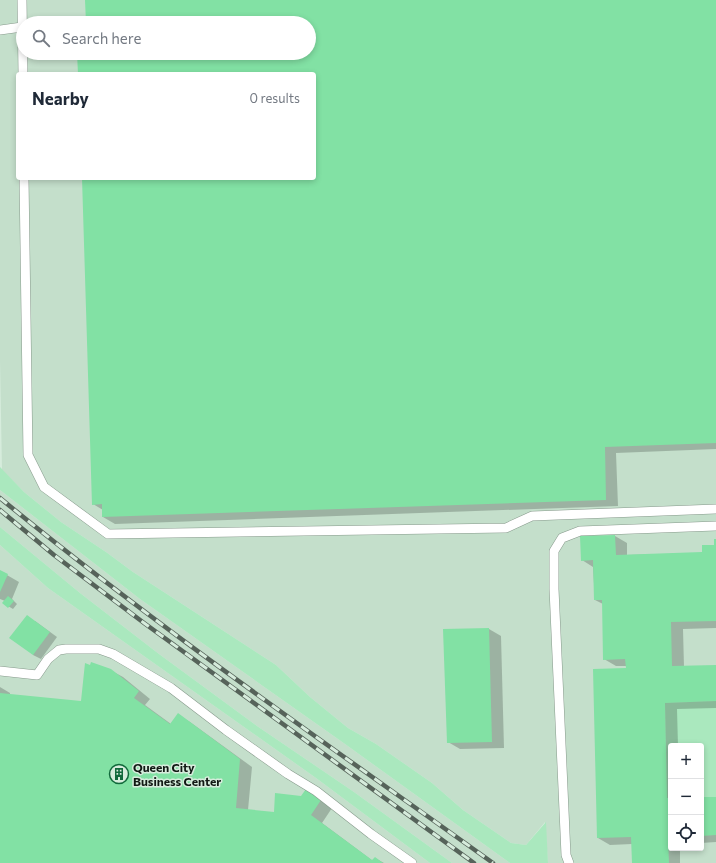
<!DOCTYPE html>
<meta charset="utf-8">
<style>
:root{--surface:#fff;--page:#f6f6f7;--text:#1f2937;--muted:#747a83;--line:#e0e1e3}
body{margin:0;font-family:Commissioner,sans-serif;background:var(--page);color:var(--text)}
.controls{position:absolute;right:12px;bottom:12px;display:grid;overflow:hidden;border-radius:4px;box-shadow:0 2px 6px #0003}
.controls button{width:36px;height:36px;display:grid;place-items:center;padding:0;border:0;border-bottom:1px solid var(--line);background:var(--surface);color:var(--text);font:20px sans-serif}
.list{margin:0;padding:0;list-style:none}
h2{display:flex;justify-content:space-between;align-items:center;height:52px;margin:0;padding:0 16px;font-size:17px}
h2 small{font-size:13px;font-weight:400;color:var(--muted)}
.icon{flex:none;width:22px;height:22px;fill:none;stroke:currentColor;stroke-width:2;stroke-linecap:round;stroke-linejoin:round}
.map{position:relative;flex:none;width:716px;height:863px;overflow:hidden}
.search{position:absolute;background:var(--surface);box-shadow:0 2px 6px #0003;left:16px;top:16px;width:300px;height:44px;display:flex;align-items:center;gap:10px;box-sizing:border-box;padding:0 14px;border-radius:22px;color:var(--muted);font-size:15px}
.panel{position:absolute;background:var(--surface);box-shadow:0 2px 6px #0003;left:16px;top:72px;width:300px;height:108px;border-radius:4px}
.map>svg:first-child{display:block}
.built{fill:#c4dfcb;fill-rule:evenodd}
.green{fill:#aae8be}
.shadow{fill:#0003}
.building{fill:#82e1a4}
.lines{fill:none;stroke-linecap:round;stroke-linejoin:round}
.lane-casing{stroke:#86998b;stroke-width:10}
.lane{stroke:#fff;stroke-width:9}
.rail-casing{stroke:#56635a;stroke-width:4.5}
.rail{stroke:#d6ecdc;stroke-width:3;stroke-dasharray:9;stroke-linecap:butt}
.labels{text-anchor:middle;dominant-baseline:central;stroke-width:3;stroke-linejoin:round;paint-order:stroke}
.poi-label{font-size:12px;font-weight:bold;fill:#111914;stroke:#d6ecdc;text-anchor:start}
</style>
<div class="map">
<svg width="716" height="863" viewBox="0 0 716 863">
<rect width="100%" height="100%" fill="#d6ecdc"/>
<g class="built">
<path d="M0 0H716V863H548L545 822 526 845 511 843 463 810 432 783 376 744 348 728 310 697 276 665 133 572 106 552 61 522 24 492 2 470 0 360ZM23 23H309V53H23ZM18 74H314V178H18ZM671 746H701V848H671Z"/>
<polygon points="0,490 140,599 345,744 510,863 452,863 354,792 257,726 159,654 80,593 0,527"/>
<polygon points="0,545 48,588 316,778 430,863 0,863"/>
</g>
<g class="green">
<polygon points="0,467 24,492 61,522 106,552 133,572 276,665 310,697 348,728 376,744 432,783 463,810 511,843 526,845 546,822 548,863 510,863 345,744 140,599 0,490"/>
<polygon points="0,527 80,593 159,654 257,726 354,792 452,863 430,863 316,778 48,588 0,545"/>
<polygon points="716,701 716,797 701,797 701,746 671,746 671,798 667,798 665,703"/>
</g>
<g class="shadow">
<polygon points="86,0 716,0 716,449 616,453 618,506 115,524 103,517 103,510 93,504 83,178 314,178 314,74 79,74 78,53 309,53 309,23 87,23"/>
<polygon points="615,536 627,543 627,555 703,553 715,546 716,540 716,628 683,629 684,667 716,666 716,708 677,709 678,746 671,746 671,848 680,848 680,863 633,863 632,844 610,845 598,838 627,666 616,666 604,659 603,604 595,600 593,567 582,560"/>
<polygon points="0,571 19,582 12,599 17,604 13,609 3,603 5,601 0,599"/>
<polygon points="35,621 57,637 41,659 33,655"/>
<polygon points="489,629 501,636 504,748 460,749 448,742 444,630"/>
<polygon points="110,670 123,677 150,699 145,705 171,724 178,715 190,722 252,767 248,810 274,813 302,798 306,790 332,808 322,823 373,861 375,858 384,863 0,863 0,687 10,693 10,695 81,702"/>
<polygon points="701,798 716,798 716,842 701,843"/>
</g>
<g class="building">
<polygon points="85,0 716,0 716,443 605,447 606,500 102,517 102,504 92,505 82,178 314,178 314,74 78,74 77,53 309,53 309,23 86,23"/>
<polygon points="615,535 616,555 702,552 702,545 714,545 714,539 716,539 716,621 671,622 672,666 716,665 716,701 665,703 667,798 671,798 671,837 668,837 669,863 632,863 631,837 597,838 593,669 626,668 625,659 603,660 602,600 594,600 593,560 581,561 580,536"/>
<polygon points="0,570 8,574 0,592"/>
<polygon points="8,596 14,601 8,608 2,603"/>
<polygon points="27,615 50,632 33,655 9,638"/>
<polygon points="489,628 492,742 447,743 443,629"/>
<polygon points="91,662 111,669 139,691 134,698 170,724 178,713 240,759 236,808 274,812 275,793 301,796 306,789 321,800 311,815 372,860 375,857 383,863 0,863 0,693 81,701 85,663 90,665"/>
<polygon points="701,797 716,797 716,835 701,836"/>
</g>
<g class="lines">
<defs>
<g id="lane">
<polyline points="22,0 23,74"/>
<polyline points="0,30 22,27"/>
<polyline points="24,178 28,455 44,487 108,534 506,528 532,516 716,509"/>
<polyline points="0,671 37,675 48,659 59,650 66,649 99,649 113,654 171,688 226,730 288,774 316,791 371,834 412,863"/>
<polyline points="569,863 566,855 554,589 554,551 562,538 580,531 716,526"/>
</g>
</defs>
<use href="#lane" class="lane-casing"/>
<use href="#lane" class="lane"/>
<defs>
<g id="rail">
<path d="M0 498C158 628 327 744 493 863"/>
<polyline points="0,510 54,555 144,623 474,863"/>
</g>
</defs>
<use href="#rail" class="rail-casing"/>
<use href="#rail" class="rail"/>
</g>
<defs>
<symbol id="building-ring" viewBox="-11 -11 22 22"><circle r="9.5" fill="#d6ecdc" stroke="#11693b" stroke-width="1.5"/><path d="M-4-6H4V6H1V3H-1V6H-4ZM-2.5-4.3h1.7v1.8h-1.7ZM.8-4.3h1.7v1.8H.8ZM-2.5-1h1.7V.8h-1.7ZM.8-1h1.7V.8H.8Z" fill="#11693b"/></symbol>
</defs>
<g fill-rule="evenodd">
<use href="#building-ring" x="108" y="763" width="22" height="22"/>
</g>
<g class="labels">
<g class="poi-label">
<text x="133" y="767">Queen City<tspan x="133" dy="14">Business Center</tspan></text>
</g>
</g>
</svg>
<div class="controls">
<button>+</button>
<button>−</button>
<button><svg class="icon" aria-label="locate" viewBox="0 0 24 24"><circle cx="12" cy="12" r="6"/><path d="M12 2v4M12 18v4M2 12h4M18 12h4"/></svg></button>
</div>
<div class="search"><svg class="icon" aria-label="search" viewBox="0 0 24 24"><circle cx="10" cy="10" r="6"/><path d="M15 15l6 6"/></svg>Search here</div>
<section class="panel">
<h2>Nearby<small>0 results</small></h2>
<ul class="list">
</ul>
</section>
</div>
